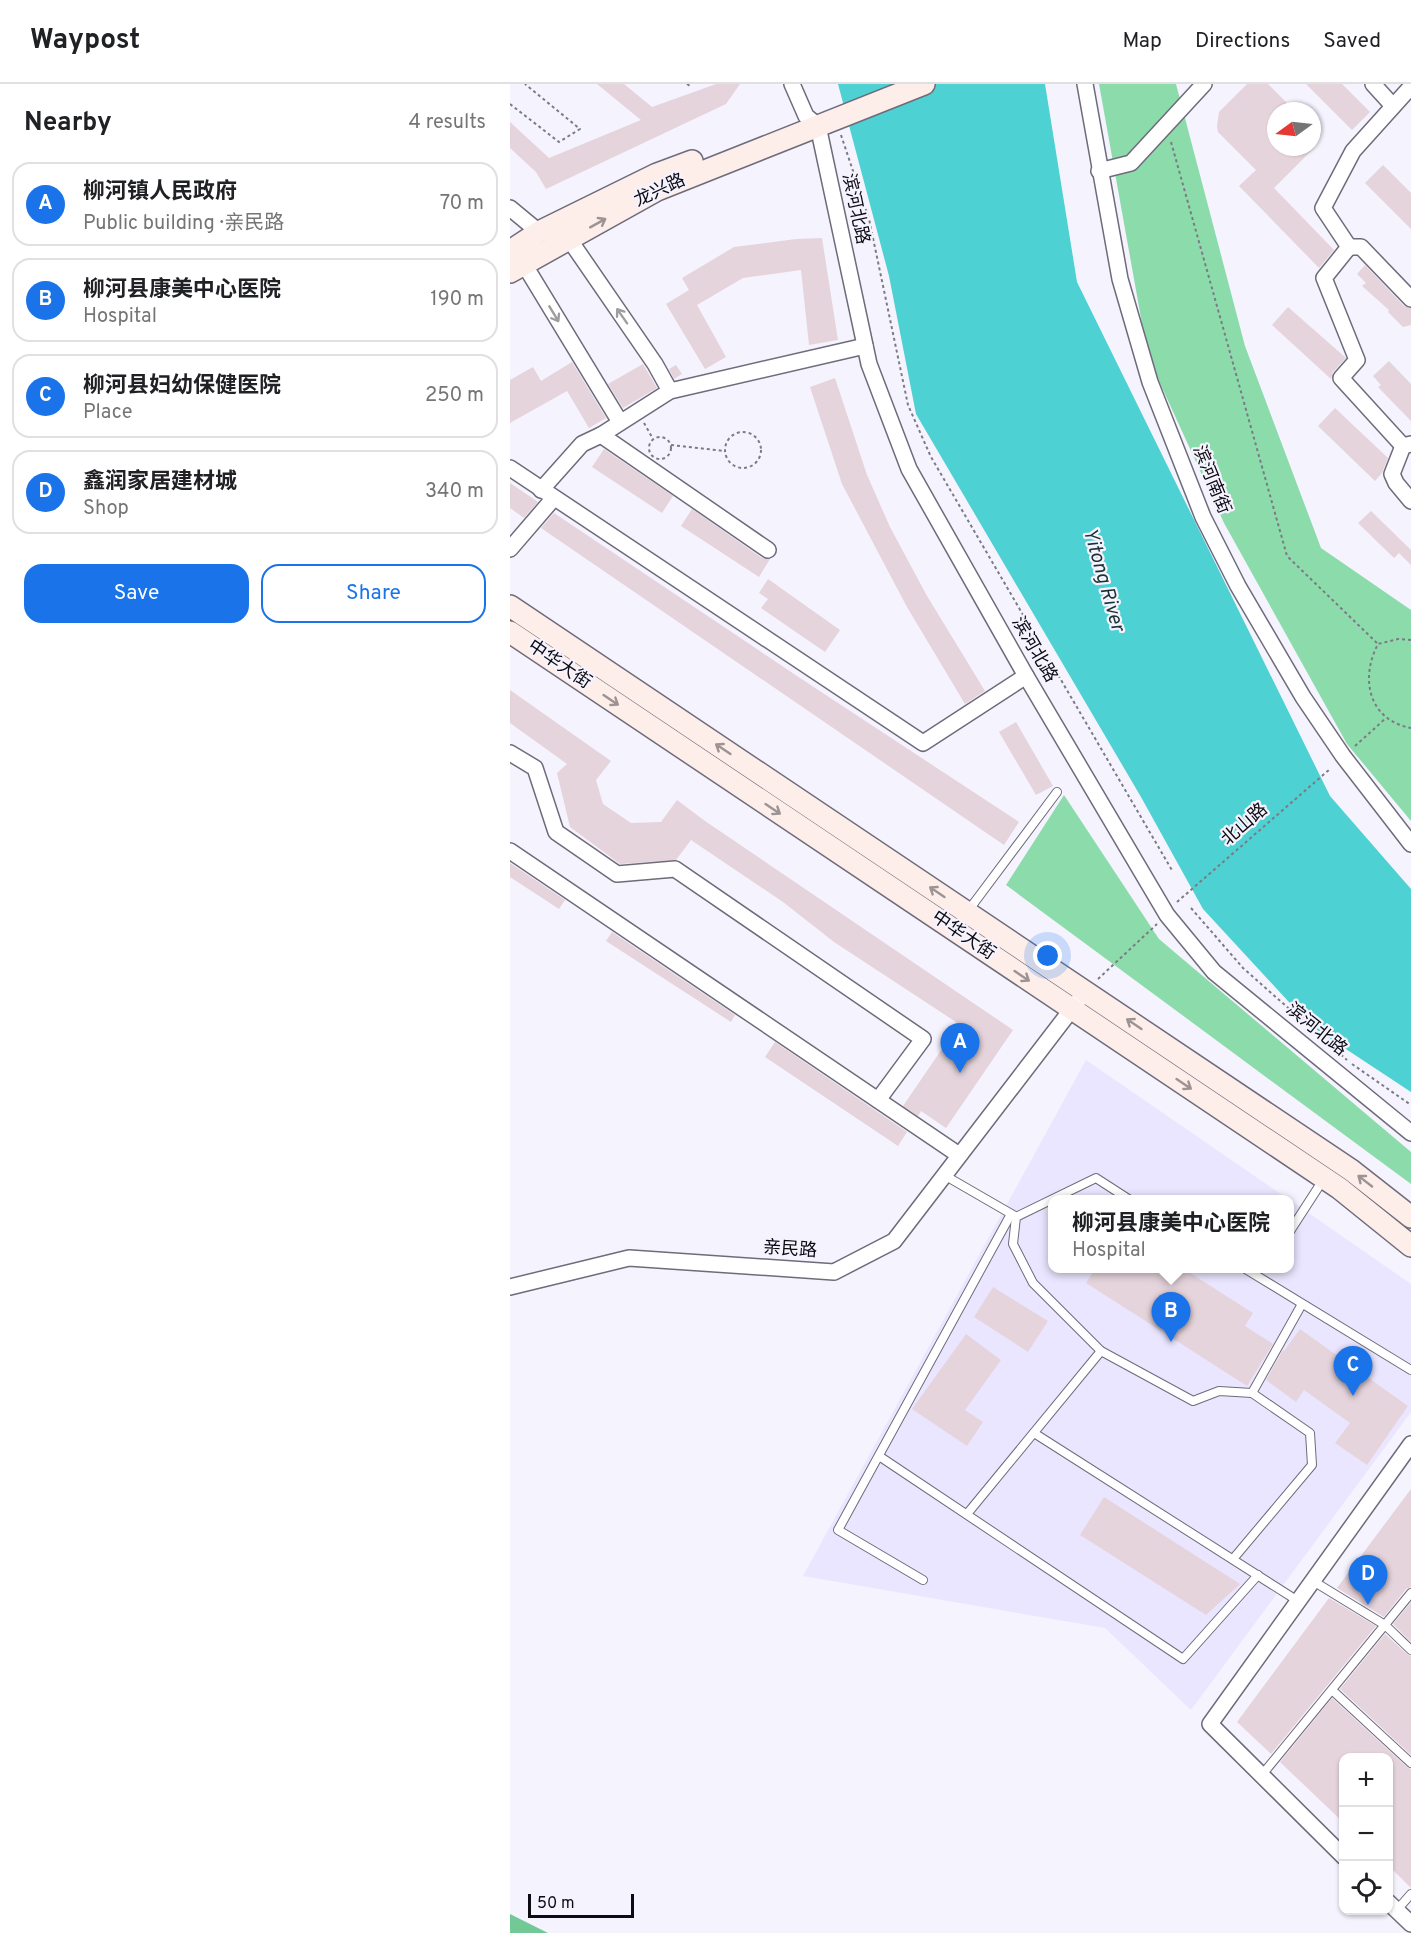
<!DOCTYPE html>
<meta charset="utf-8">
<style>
:root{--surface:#fff;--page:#f6f6f6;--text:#202124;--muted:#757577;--line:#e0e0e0;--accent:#1a73e8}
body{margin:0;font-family:Overpass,"Noto Sans SC",sans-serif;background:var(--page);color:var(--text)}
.controls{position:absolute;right:18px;bottom:18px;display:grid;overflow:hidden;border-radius:12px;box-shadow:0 2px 4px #0004}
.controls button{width:54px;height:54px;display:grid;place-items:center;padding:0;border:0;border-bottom:2px solid var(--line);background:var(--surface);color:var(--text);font:30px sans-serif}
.compass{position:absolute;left:757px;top:18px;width:54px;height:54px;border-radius:50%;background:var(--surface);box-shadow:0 2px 4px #0004;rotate:255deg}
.scale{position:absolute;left:18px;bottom:15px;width:106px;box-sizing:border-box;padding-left:6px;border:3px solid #0d0b11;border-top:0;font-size:16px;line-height:21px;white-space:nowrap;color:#0d0b11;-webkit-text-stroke:4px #f5f3fe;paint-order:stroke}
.you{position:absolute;left:538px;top:872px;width:21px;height:21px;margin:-15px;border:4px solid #fff;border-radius:50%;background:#1a73e8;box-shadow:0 0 0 9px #1a73e833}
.badge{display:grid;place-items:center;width:39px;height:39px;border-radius:50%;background:var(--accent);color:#fff;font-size:20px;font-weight:700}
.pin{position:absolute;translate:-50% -50px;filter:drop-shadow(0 2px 3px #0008)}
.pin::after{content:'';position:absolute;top:32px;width:21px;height:18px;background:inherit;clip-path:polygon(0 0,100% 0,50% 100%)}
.popup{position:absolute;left:538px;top:1111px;width:246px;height:78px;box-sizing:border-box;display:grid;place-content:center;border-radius:12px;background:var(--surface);filter:drop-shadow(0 2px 4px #0005);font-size:20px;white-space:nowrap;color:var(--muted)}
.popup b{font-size:22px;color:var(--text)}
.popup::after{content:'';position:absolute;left:50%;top:100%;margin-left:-12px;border:12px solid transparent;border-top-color:var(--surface)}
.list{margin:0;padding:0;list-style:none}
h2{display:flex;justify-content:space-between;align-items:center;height:78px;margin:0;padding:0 24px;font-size:26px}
h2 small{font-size:20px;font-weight:400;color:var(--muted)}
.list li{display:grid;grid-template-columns:39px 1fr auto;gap:18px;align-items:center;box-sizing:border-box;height:84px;margin:0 12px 12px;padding:0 12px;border:2px solid var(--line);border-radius:18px}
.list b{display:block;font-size:22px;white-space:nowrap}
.list p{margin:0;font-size:20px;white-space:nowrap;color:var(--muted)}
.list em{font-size:20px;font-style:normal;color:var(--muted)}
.actions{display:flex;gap:12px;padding:18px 24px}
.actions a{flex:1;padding:14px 0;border:2px solid var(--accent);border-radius:18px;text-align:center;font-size:21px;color:var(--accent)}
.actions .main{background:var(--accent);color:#fff}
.icon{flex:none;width:33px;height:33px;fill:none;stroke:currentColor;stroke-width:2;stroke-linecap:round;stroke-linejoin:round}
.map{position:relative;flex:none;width:901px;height:1849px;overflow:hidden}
header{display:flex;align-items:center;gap:36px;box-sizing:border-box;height:84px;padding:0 30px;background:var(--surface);border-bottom:2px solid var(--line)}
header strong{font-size:28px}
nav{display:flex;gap:33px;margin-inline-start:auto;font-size:21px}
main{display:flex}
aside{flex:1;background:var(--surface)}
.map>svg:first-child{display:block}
.built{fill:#ebe6ff}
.green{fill:#8cdcab}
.forest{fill:#72c996}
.water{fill:#4dd1d3}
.building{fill:#e6d4dc}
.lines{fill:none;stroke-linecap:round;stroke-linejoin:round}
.lane-casing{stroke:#6e6b7a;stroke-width:10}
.street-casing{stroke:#6e6b7a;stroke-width:18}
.secondary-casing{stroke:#6e6b7a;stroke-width:24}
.path{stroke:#7c7a83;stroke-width:2;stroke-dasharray:3 3;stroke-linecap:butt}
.lane{stroke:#fff;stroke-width:8}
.street{stroke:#fff;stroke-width:15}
.secondary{stroke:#fdeeea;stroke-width:21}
.path-bridge{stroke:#7c7a83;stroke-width:2;stroke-dasharray:3 3;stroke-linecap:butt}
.oneway{stroke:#9d9393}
.oneway2{stroke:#9e9da0}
.labels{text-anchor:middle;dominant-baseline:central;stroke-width:4.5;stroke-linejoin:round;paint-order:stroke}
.street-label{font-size:18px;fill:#0d0b11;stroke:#f5f3fe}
.water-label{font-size:20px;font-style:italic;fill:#1c3232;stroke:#f5f3fe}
</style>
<header>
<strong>Waypost</strong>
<nav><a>Map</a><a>Directions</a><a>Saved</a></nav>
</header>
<main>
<aside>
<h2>Nearby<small>4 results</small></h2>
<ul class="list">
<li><span class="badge">A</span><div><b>柳河镇人民政府</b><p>Public building · 亲民路</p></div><em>70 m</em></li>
<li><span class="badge">B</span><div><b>柳河县康美中心医院</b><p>Hospital</p></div><em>190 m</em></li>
<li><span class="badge">C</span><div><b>柳河县妇幼保健医院</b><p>Place</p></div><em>250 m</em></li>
<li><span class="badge">D</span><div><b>鑫润家居建材城</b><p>Shop</p></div><em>340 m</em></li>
</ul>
<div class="actions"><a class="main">Save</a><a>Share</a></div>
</aside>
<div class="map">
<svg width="901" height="1849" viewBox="0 0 901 1849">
<rect width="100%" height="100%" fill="#f5f3fe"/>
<polygon class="built" points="576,976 778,1115 542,1116 542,1184 780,1184 780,1116 901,1200 901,1328 681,1626 595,1544 293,1492"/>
<g class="green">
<polygon points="589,0 666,0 735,262 811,464 901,526 901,737 837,660 714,439 638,273"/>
<polygon points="554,711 649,855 901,1068 901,1100 496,801"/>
</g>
<polygon class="forest" points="0,1830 38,1849 0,1849"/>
<polygon class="water" points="328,0 535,0 567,198 820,712 901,805 901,1008 801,942 693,825 631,713 406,330 379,192"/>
<g class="building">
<polygon points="87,0 114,0 142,23 206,0 230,0 216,20 36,105 26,88 0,64 0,38 39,74 131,36"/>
<polygon points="737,0 758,0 785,27 766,27 766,63 805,63 764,104 824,166 809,184 729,102 746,86 708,48 707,42 709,28"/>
<polygon points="796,0 832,0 860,28 842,46"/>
<polygon points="873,81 901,109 901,145 855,99"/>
<polygon points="312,154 328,256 299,261 291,186 233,194 187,221 216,273 195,285 156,220 179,206 172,194 224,163 286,155"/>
<polygon points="855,181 894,222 901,224 901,241 893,243 878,228 879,226 852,202 856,199 847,190"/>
<polygon points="778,223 836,274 823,288 821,295 762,241"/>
<polygon points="879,277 901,300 901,337 868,303 871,301 863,292"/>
<polygon points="62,278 96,334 79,344 57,307 0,339 0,296 23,283 31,297"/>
<polygon points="133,280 147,304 113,324 98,300"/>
<polygon points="166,281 172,290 164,295 159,285"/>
<polygon points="325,294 357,391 380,443 417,512 475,607 455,620 397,523 332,400 300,303"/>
<polygon points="825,324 878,374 872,389 865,397 808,342"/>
<polygon points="94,365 163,412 152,429 82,383"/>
<polygon points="0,399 28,418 14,434 0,424"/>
<polygon points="182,425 252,474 260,475 249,493 171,442"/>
<polygon points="861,427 901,466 901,481 889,469 884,474 848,439"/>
<polygon points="44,429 287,592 509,738 494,761 31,444"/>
<polygon points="258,495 330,546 315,568 251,524 258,515 249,509"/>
<polygon points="0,606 101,677 86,696 93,720 121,739 151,738 167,716 195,737 503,946 436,1044 411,1027 408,1032 393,1022 449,940 324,858 273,818 181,756 166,776 110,780 60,743 47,689 57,680 0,639"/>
<polygon points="506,638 543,702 526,711 489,648"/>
<polygon points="0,779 55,816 49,825 0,793"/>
<polygon points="102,848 225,931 221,938 96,857"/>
<polygon points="265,958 397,1048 388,1062 255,973"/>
<polygon points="585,1185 674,1185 743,1229 735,1242 763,1260 737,1302 576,1199"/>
<polygon points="483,1203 538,1237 518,1268 464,1233"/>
<polygon points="790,1245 898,1322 857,1381 825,1359 840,1339 794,1306 786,1318 756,1296 773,1266 774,1267"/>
<polygon points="456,1250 491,1276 455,1326 473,1338 457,1362 402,1325"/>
<polygon points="901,1405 901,1503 896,1505 874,1533 827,1504"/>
<polygon points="594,1413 730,1500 696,1531 570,1451"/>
<polygon points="819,1514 866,1542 761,1670 727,1638"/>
<polygon points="901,1518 901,1558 883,1540"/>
<polygon points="875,1550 897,1570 901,1572 901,1671 830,1605"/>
<polygon points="822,1614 897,1683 901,1685 901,1804 879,1782 879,1674 834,1674 834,1739 770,1678"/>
</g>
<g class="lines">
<defs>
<g id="lane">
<polyline points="458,827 547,708"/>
<polyline points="434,1091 505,1132"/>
<polyline points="780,1147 813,1096"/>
<polyline points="734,1184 901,1286"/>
<polyline points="591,1267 683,1317 709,1307 742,1309 800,1349 802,1381 723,1475"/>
<polyline points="742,1309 792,1220"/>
<polyline points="524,1349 788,1517"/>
<polyline points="369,1372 673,1575 748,1491"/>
<polyline points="457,1430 591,1267 523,1199 503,1160 506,1133 586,1094 620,1116"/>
<polyline points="413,1496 328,1446 501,1130"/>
<polyline points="803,1497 875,1541 901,1566"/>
<polyline points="822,1606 901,1679"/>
<polyline points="751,1692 901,1509"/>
<polyline points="887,1826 901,1810"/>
</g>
<g id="street">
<polyline points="282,0 296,32 308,42 359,280 399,385 516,592 657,831 704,888 901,1049"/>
<polyline points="575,0 610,195 640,298 693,433 728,502 793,613 833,672 901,760"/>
<polyline points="863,0 883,22"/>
<polyline points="589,87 621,79 694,0"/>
<polyline points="0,124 29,148"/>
<polyline points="59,155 145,280 160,307"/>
<polyline points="839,163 851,163 901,215"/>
<polyline points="14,180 110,338"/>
<polyline points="901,360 893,362 882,390 886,399 901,417"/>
<polyline points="893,362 831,294 847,276 814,194 839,163 813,124 843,67 898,6 901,5"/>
<polyline points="0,384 413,659 516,592"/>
<polyline points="31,406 72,360 91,351"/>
<polyline points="0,465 43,415"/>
<polyline points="258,466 91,351 160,307 355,262"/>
<polyline points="0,669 25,684 46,748 107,790 165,785 413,955 368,1016"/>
<polyline points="0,767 449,1071"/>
<polyline points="0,1203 119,1174 324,1188 384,1157 568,917"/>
<polyline points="834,1773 700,1640 901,1360"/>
<polyline points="878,1818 901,1840"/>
</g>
<g id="secondary">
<polyline points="0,167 29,148 147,90 182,77"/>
<polyline points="0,188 147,106 414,0"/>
<polyline points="0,522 841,1086 901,1133"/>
<polyline points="0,548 829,1104 901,1162"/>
</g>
</defs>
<use href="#lane" class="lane-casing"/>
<use href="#street" class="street-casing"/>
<use href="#secondary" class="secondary-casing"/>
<g class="path">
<polyline points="177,0 180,2"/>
<polyline points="0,20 49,58 70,45 15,0"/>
<polyline points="331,51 359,135 398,321 421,373 663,788"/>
<polyline points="661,58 777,472 868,560"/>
<polyline points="134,339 143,355"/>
<circle cx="233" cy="366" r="18"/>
<circle cx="150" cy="364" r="11"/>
<polyline points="161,361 215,367"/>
<path d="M901 556 888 555 868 560C850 594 858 636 901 644"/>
<polyline points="845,662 876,634"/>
<polyline points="681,824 733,884 837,976"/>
<polyline points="588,895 647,840"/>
<polyline points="842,980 901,1021"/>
</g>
<use href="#lane" class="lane"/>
<use href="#street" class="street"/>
<use href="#secondary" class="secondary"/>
<polyline class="path-bridge" points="667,818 820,685"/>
</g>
<defs><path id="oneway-shaft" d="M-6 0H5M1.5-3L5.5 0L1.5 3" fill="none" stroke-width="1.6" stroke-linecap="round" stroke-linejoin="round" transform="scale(1.5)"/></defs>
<g class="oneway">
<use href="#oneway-shaft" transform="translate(88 139) rotate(-29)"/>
<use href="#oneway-shaft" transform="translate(101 616) rotate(34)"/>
<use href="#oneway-shaft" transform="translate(213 665) rotate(-146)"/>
<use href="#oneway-shaft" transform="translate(263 725) rotate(34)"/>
<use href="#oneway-shaft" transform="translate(427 808) rotate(-146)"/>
<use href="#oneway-shaft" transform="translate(512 892) rotate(34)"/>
<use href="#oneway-shaft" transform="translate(624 940) rotate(-146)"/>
<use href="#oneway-shaft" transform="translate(674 1000) rotate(34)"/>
<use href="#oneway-shaft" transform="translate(855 1097) rotate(-142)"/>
</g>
<g class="oneway2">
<use href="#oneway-shaft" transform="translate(44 230) rotate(59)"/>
<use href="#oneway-shaft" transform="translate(112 232) rotate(-125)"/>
</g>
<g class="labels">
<g class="street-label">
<text transform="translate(150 107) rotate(-25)">龙兴路</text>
<text transform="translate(345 125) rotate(78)">滨河北路</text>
<text transform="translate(701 396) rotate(68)">滨河南街</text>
<text transform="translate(524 566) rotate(60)">滨河北路</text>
<text transform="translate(49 581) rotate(34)">中华大街</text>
<text transform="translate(735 741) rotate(-41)">北山路</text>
<text transform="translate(453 852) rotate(34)">中华大街</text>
<text transform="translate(806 946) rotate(39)">滨河北路</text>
<text transform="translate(280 1166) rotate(4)">亲民路</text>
</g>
<g class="water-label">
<text transform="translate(593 496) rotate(74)">Yitong River</text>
</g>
</g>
</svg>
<div class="controls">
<button>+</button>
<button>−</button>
<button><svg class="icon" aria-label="locate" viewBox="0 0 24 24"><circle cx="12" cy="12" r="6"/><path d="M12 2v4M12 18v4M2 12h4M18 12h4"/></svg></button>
</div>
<svg class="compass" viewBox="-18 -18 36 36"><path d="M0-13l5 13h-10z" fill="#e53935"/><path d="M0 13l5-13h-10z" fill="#757577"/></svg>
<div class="scale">50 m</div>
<div class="you"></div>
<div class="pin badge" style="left:450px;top:989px">A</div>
<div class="pin badge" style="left:661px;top:1258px">B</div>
<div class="popup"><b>柳河县康美中心医院</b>Hospital</div>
<div class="pin badge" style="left:843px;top:1312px">C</div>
<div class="pin badge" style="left:858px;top:1521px">D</div>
</div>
</main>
